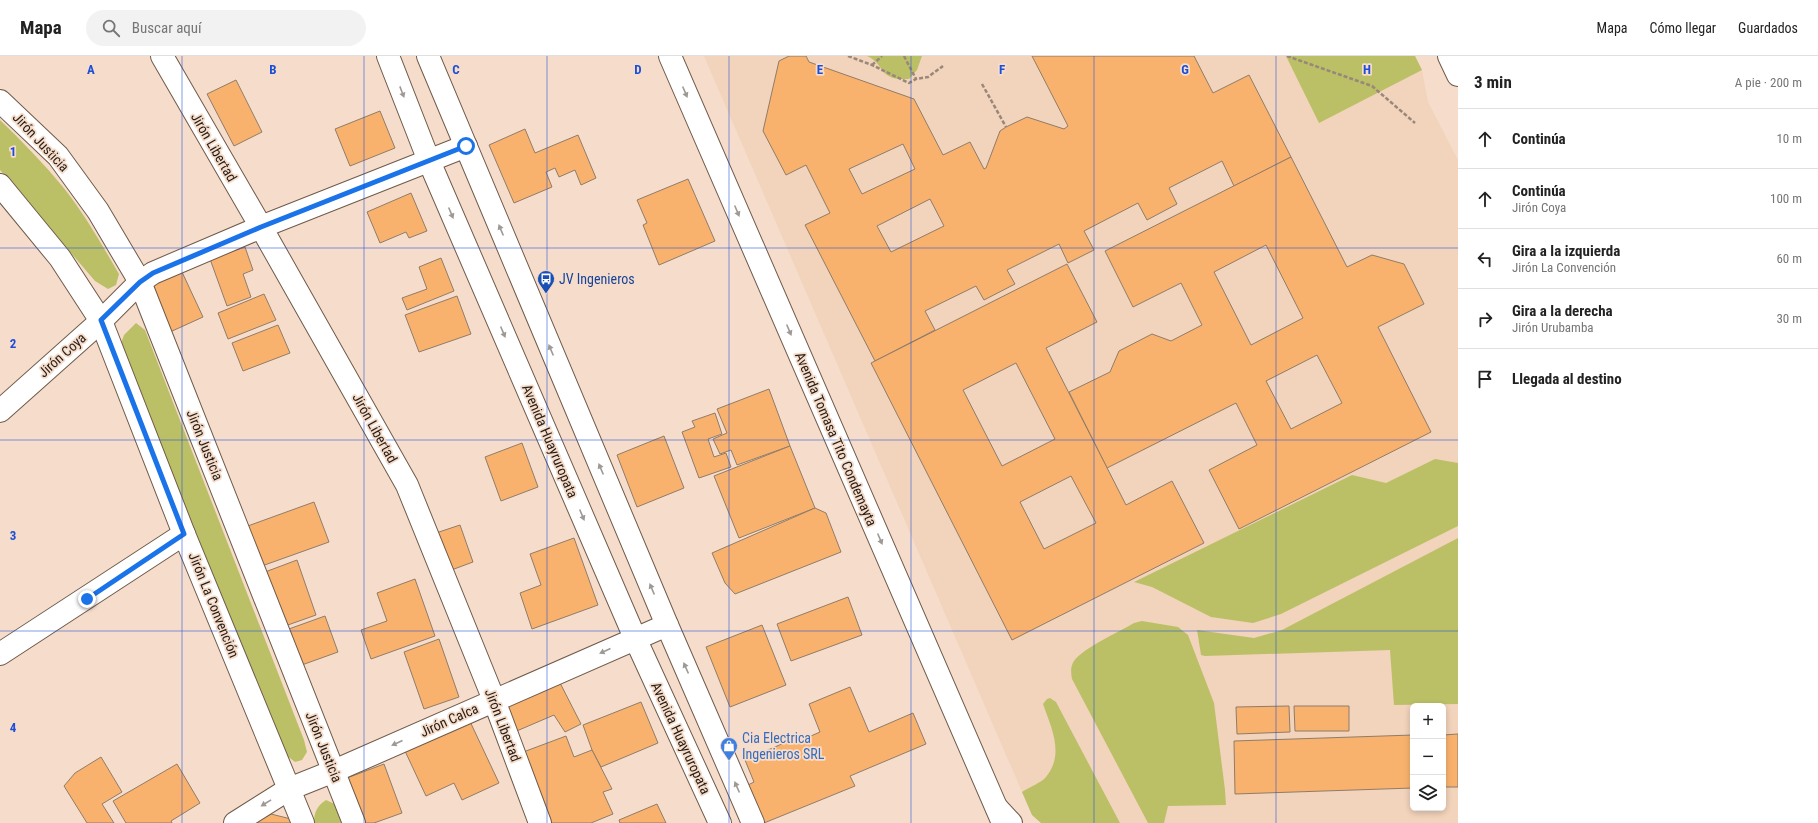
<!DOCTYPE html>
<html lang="es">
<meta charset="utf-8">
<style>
:root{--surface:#fff;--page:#f2f2f2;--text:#222;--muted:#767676;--line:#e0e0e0}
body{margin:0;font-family:"Roboto Condensed",sans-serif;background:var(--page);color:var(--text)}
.controls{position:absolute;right:12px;bottom:12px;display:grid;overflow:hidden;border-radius:6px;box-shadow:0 2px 6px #0003}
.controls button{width:36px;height:36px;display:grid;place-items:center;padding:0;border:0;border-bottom:1px solid var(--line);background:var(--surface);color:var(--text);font:20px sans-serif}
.stop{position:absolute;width:12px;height:12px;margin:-9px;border:3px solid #1a73e8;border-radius:50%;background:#fff}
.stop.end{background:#1a73e8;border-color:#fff;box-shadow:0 1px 4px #0008}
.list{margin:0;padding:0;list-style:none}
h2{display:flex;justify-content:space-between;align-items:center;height:52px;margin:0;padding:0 16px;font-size:17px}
h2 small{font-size:13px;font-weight:400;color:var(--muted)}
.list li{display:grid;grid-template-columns:26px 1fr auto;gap:12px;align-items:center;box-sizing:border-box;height:60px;padding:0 16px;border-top:1px solid var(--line)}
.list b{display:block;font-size:15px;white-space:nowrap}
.list p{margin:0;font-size:13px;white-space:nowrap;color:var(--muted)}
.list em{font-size:13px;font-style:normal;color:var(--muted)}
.icon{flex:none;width:22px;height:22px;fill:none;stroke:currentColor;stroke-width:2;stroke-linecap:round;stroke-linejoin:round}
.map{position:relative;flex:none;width:1458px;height:767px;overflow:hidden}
header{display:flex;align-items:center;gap:24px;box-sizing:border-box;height:56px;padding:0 20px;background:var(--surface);border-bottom:1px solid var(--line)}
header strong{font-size:19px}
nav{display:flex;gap:22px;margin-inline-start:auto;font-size:14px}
.search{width:280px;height:36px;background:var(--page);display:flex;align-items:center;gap:10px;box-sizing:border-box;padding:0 14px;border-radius:22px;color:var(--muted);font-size:15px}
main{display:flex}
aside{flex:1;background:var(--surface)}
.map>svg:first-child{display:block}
.built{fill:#f2d3bb;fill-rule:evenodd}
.green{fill:#bbc066}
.building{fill:#f8b26d;stroke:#907c69;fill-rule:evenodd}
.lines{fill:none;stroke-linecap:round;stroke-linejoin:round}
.minor-casing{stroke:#6f5a4a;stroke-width:24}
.tertiary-casing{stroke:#6f5a4a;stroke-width:24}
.secondary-casing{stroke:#6f5a4a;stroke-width:24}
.path{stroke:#99877a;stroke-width:2.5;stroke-dasharray:4 2;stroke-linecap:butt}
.minor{stroke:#fff;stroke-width:22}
.tertiary{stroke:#fff;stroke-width:22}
.secondary{stroke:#fff;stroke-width:22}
.oneway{fill:#9d9996}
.route{stroke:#1a73e8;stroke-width:5}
.grid{fill:none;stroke:#1d4ed8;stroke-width:1;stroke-opacity:0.55}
.labels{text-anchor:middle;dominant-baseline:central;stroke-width:3.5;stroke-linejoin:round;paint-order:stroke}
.street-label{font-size:14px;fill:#251c15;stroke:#f6ddcb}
.transit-label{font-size:14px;fill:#164399;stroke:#f6ddcb;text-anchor:start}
.shop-label{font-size:14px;fill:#366cbe;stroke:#f6ddcb;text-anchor:start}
.grid-label{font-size:13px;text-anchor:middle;font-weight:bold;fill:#1d4ed8;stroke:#f6ddcb;stroke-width:3.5;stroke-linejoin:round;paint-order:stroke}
</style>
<header>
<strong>Mapa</strong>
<div class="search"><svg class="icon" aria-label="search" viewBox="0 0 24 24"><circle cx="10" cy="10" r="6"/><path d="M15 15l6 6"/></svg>Buscar aquí</div>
<nav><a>Mapa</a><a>Cómo llegar</a><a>Guardados</a></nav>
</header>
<main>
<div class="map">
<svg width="1458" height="767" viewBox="0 0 1458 767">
<rect width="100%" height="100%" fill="#f6ddcb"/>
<path class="built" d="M704 0H1415L1422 14 1428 46 1458 104V767H1041L1032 759ZM1413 650H1443V752H1413Z"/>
<g class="green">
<path d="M867 0H922L917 14 909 23C877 25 886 8 867 0Z"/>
<polygon points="1286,0 1415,0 1422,14 1319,67"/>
<path d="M0 64C22 85 43 107 63 131 84 157 102 189 119 218L116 229 108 233 95 225 0 114Z"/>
<polygon points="136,267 145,274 304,684 307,696 302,704 295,706 286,699 119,293 124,279"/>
<polygon points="1435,403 1458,407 1458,470 1281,558 1253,567 1211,561 1152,531 1134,526 1352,419 1386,427"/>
<polygon points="1458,482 1458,648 1394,649 1390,594 1205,600 1201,599 1197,574 1254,582 1282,574"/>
<path d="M1142 565 1178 571 1188 579 1214 647 1225 734 1226 749 1168 750 1164 767H1148L1072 623C1071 617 1070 611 1074 605 1083 592 1119 576 1134 567Z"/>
<path d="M1050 642 1056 646 1120 767H1041L1032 759 1022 736C1029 731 1041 727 1046 721 1065 698 1051 671 1043 648L1047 643Z"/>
<path d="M326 744 337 749 344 767H314C314 756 317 750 326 744Z"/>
</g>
<g class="building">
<path d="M789 0H806L809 6 914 43 943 99 970 86 984 113 986 112 1000 75 1006 71 1027 61 1064 73 1068 70 1032 0H1194L1213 37 1249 19 1291 101 1234 130 1222 105 1169 132 1177 148 1147 164 1138 147 1084 175 1094 194 1068 207 1059 188 1007 214 1015 228 984 244 976 230 925 255 935 274 875 305 805 169 830 157 806 109 786 119 763 75 779 5ZM903 88 915 113 862 138 849 113ZM930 143 944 170 891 196 877 170Z"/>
<polygon points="236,24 262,76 234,90 207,38"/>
<polygon points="380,55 395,92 350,110 335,73"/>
<polygon points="525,73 535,97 578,79 596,122 581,129 575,114 559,121 555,112 546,116 552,131 514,147 489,89"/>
<path d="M1291 101 1347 211 1372 199 1404 208 1424 248 1378 271 1431 376 1239 473 1209 414 1257 389 1236 347 1107 412 1069 336 1110 316 1119 295 1152 278 1171 285 1202 269 1181 227 1133 251 1105 195ZM1266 189 1303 262 1251 289 1214 216ZM1317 299 1342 347 1291 373 1266 325Z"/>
<polygon points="688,123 715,185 659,209 643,169 647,167 637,144"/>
<polygon points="411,137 427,175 409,182 406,176 380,187 367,156"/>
<polygon points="245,191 253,214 243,218 251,241 227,250 210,203"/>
<polygon points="441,202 454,235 407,254 402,242 427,233 419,211"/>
<path d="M1067 208 1097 266 1046 292 1126 449 1172 425 1204 487 1012 584 871 307ZM1016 307 1055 383 1002 410 963 334ZM1071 420 1096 467 1044 493 1020 446Z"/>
<polygon points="182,216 203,261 170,276 149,231"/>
<polygon points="264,238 276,264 228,283 218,257"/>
<polygon points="457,240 471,278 419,296 405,259"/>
<polygon points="278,269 290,297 243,315 232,287"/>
<polygon points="769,333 790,390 737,409 731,394 720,398 713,383 727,377 717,353"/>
<polygon points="715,357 722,378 708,383 714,401 726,397 731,411 699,422 682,376 695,371 692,365"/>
<polygon points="664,380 684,432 637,451 617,399"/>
<polygon points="522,387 538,431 501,445 485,401"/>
<polygon points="790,390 815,452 739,482 714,420"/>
<polygon points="314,446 329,486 259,511 245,471"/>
<polygon points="815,452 826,457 841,496 735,538 725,527 712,497"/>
<polygon points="460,469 473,506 446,516 433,478"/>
<polygon points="574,482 598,549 532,573 520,537 541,529 530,498"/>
<polygon points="297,504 316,559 285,570 265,516"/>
<polygon points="415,523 435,580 371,603 361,574 387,565 377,537"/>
<polygon points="848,541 862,579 791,605 777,568"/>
<polygon points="325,560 338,596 299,610 286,574"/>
<polygon points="762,569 786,629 730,651 706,591"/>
<polygon points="439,583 459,641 424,653 404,596"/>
<polygon points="557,621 581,668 565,676 554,659 512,677 499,646"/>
<polygon points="850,631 869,676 913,657 926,688 850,720 855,730 764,767 748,729 754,726 745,704 800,680 804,683 820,676 809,648"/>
<polygon points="641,646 658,687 601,711 592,694 583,669"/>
<polygon points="1289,650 1290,676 1237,678 1236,651"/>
<polygon points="1294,650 1349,650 1349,675 1295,675"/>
<polygon points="466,657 499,727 462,744 454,727 426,740 405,695"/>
<polygon points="1458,678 1458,731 1443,731 1443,679"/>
<polygon points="1413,679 1413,732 1235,738 1234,685"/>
<polygon points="566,680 574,701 592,694 612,733 603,736 613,758 591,767 549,767 518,698"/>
<polygon points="101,701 122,736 102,748 114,767 87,767 64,730 75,717"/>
<polygon points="177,708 200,747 171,765 172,767 126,767 113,745"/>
<polygon points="384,708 402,757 374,767 364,767 347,722"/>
<polygon points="657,748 666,767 620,767 619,764"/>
<polygon points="271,758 291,763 294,767 255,767"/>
</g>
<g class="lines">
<defs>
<g id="minor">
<polyline points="162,0 261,171 407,429 494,644 540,767"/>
<polyline points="670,0 1003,767"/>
<polyline points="1449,0 1458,19"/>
<polyline points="0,45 58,100 98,155 140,226 354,767"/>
<polyline points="0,129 60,202 101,265 184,478 303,767"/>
<polyline points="0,355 101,265 140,226 153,217 261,171 466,90"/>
<polyline points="0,598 184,478"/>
</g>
<g id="tertiary">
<polyline points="997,752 1011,767"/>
<polyline points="235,767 289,733 334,715 667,569"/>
</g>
<g id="secondary">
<polyline points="388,0 429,105 635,582 720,767"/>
<polyline points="428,0 667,569 753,767"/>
</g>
</defs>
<use href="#minor" class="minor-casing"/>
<use href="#tertiary" class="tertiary-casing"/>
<use href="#secondary" class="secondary-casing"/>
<g class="path">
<polyline points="848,0 872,9 909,27 916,23 928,21 943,10"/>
<polyline points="904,0 916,23"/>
<polyline points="1287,0 1372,30 1415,67"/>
<polyline points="872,9 882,0"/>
<polyline points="982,28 1006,71"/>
</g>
<use href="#minor" class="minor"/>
<use href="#tertiary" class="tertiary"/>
<use href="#secondary" class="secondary"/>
</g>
<defs><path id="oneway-solid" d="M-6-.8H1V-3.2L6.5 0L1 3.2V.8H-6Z"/></defs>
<g class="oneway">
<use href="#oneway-solid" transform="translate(402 36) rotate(69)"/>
<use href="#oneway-solid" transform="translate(685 36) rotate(67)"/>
<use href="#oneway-solid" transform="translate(737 155) rotate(67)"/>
<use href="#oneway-solid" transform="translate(451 157) rotate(67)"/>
<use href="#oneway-solid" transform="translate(501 174) rotate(-113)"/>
<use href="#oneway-solid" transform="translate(789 274) rotate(67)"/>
<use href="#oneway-solid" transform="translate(503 276) rotate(67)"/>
<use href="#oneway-solid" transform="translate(551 294) rotate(-113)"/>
<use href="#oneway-solid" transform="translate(601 413) rotate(-113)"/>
<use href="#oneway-solid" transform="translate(582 459) rotate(67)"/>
<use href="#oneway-solid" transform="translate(880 483) rotate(67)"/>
<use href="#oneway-solid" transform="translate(652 533) rotate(-113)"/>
<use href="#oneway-solid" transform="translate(605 595) rotate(156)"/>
<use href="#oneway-solid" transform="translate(686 612) rotate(-114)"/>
<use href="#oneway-solid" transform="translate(397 687) rotate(156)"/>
<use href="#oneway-solid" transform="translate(737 731) rotate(-114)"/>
<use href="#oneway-solid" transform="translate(266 747) rotate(148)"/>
</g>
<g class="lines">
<polyline class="route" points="87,543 184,478 101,264 140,226 153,217 261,171 466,90"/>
</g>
<path class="grid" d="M182 0V767M364 0V767M547 0V767M729 0V767M911 0V767M1094 0V767M1276 0V767M0 192H1458M0 384H1458M0 575H1458"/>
<defs>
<symbol id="bus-pin" viewBox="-11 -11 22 30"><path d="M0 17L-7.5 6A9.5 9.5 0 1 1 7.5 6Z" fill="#1a4fb4" stroke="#f6ddcb"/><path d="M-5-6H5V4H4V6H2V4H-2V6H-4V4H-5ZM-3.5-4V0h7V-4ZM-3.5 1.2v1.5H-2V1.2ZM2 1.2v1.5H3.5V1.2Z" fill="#fff"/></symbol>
<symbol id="shop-pin" viewBox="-11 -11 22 30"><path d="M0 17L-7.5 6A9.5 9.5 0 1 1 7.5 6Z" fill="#3f7fe0" stroke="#f6ddcb"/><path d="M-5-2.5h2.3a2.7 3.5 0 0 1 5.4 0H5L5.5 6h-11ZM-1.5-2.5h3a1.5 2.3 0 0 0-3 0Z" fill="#fff"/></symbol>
</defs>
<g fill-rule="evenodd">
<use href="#bus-pin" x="536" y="213" width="20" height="27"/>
<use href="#shop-pin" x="719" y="680" width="20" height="27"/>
</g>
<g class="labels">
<g class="street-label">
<text transform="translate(41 86) rotate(47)">Jirón Justicia</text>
<text transform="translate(214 91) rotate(60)">Jirón Libertad</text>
<text transform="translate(62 299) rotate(-42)">Jirón Coya</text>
<text transform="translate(375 372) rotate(61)">Jirón Libertad</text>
<text transform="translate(836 383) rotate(67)">Avenida Tomasa Tito Condemayta</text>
<text transform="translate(550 385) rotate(67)">Avenida Huayruropata</text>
<text transform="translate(205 389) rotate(68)">Jirón Justicia</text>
<text transform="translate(214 549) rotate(68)">Jirón La Convención</text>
<text transform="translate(449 664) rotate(-24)">Jirón Calca</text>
<text transform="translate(503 669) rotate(69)">Jirón Libertad</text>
<text transform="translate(681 682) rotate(65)">Avenida Huayruropata</text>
<text transform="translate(324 691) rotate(68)">Jirón Justicia</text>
</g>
<g class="transit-label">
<text x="559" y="223">JV Ingenieros</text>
</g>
<g class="shop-label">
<text x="742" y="682">Cia Electrica<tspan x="742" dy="16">Ingenieros SRL</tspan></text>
</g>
</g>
<g class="grid-label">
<text x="91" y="18">A</text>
<text x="273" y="18">B</text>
<text x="456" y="18">C</text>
<text x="638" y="18">D</text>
<text x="820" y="18">E</text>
<text x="1002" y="18">F</text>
<text x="1185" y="18">G</text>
<text x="1367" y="18">H</text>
<text x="13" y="100">1</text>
<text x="13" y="292">2</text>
<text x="13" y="484">3</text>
<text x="13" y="676">4</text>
</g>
</svg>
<div class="controls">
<button>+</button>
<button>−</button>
<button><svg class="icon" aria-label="layers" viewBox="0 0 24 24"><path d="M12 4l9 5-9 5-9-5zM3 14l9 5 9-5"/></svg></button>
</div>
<div class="stop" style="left:466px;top:90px"></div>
<div class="stop end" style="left:87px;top:543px"></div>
</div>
<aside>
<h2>3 min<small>A pie · 200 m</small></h2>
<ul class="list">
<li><svg class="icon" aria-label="ahead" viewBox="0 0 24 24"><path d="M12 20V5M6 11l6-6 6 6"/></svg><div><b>Continúa</b></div><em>10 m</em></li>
<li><svg class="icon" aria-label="ahead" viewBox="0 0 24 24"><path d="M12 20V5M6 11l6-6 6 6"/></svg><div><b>Continúa</b><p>Jirón Coya</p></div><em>100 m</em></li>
<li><svg class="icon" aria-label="left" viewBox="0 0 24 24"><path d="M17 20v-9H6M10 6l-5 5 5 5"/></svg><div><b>Gira a la izquierda</b><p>Jirón La Convención</p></div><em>60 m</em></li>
<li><svg class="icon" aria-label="right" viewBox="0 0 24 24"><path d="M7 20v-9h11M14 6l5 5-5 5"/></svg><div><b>Gira a la derecha</b><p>Jirón Urubamba</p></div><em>30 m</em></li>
<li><svg class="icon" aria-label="arrive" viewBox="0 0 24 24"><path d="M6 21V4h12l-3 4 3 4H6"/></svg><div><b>Llegada al destino</b></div></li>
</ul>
</aside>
</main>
